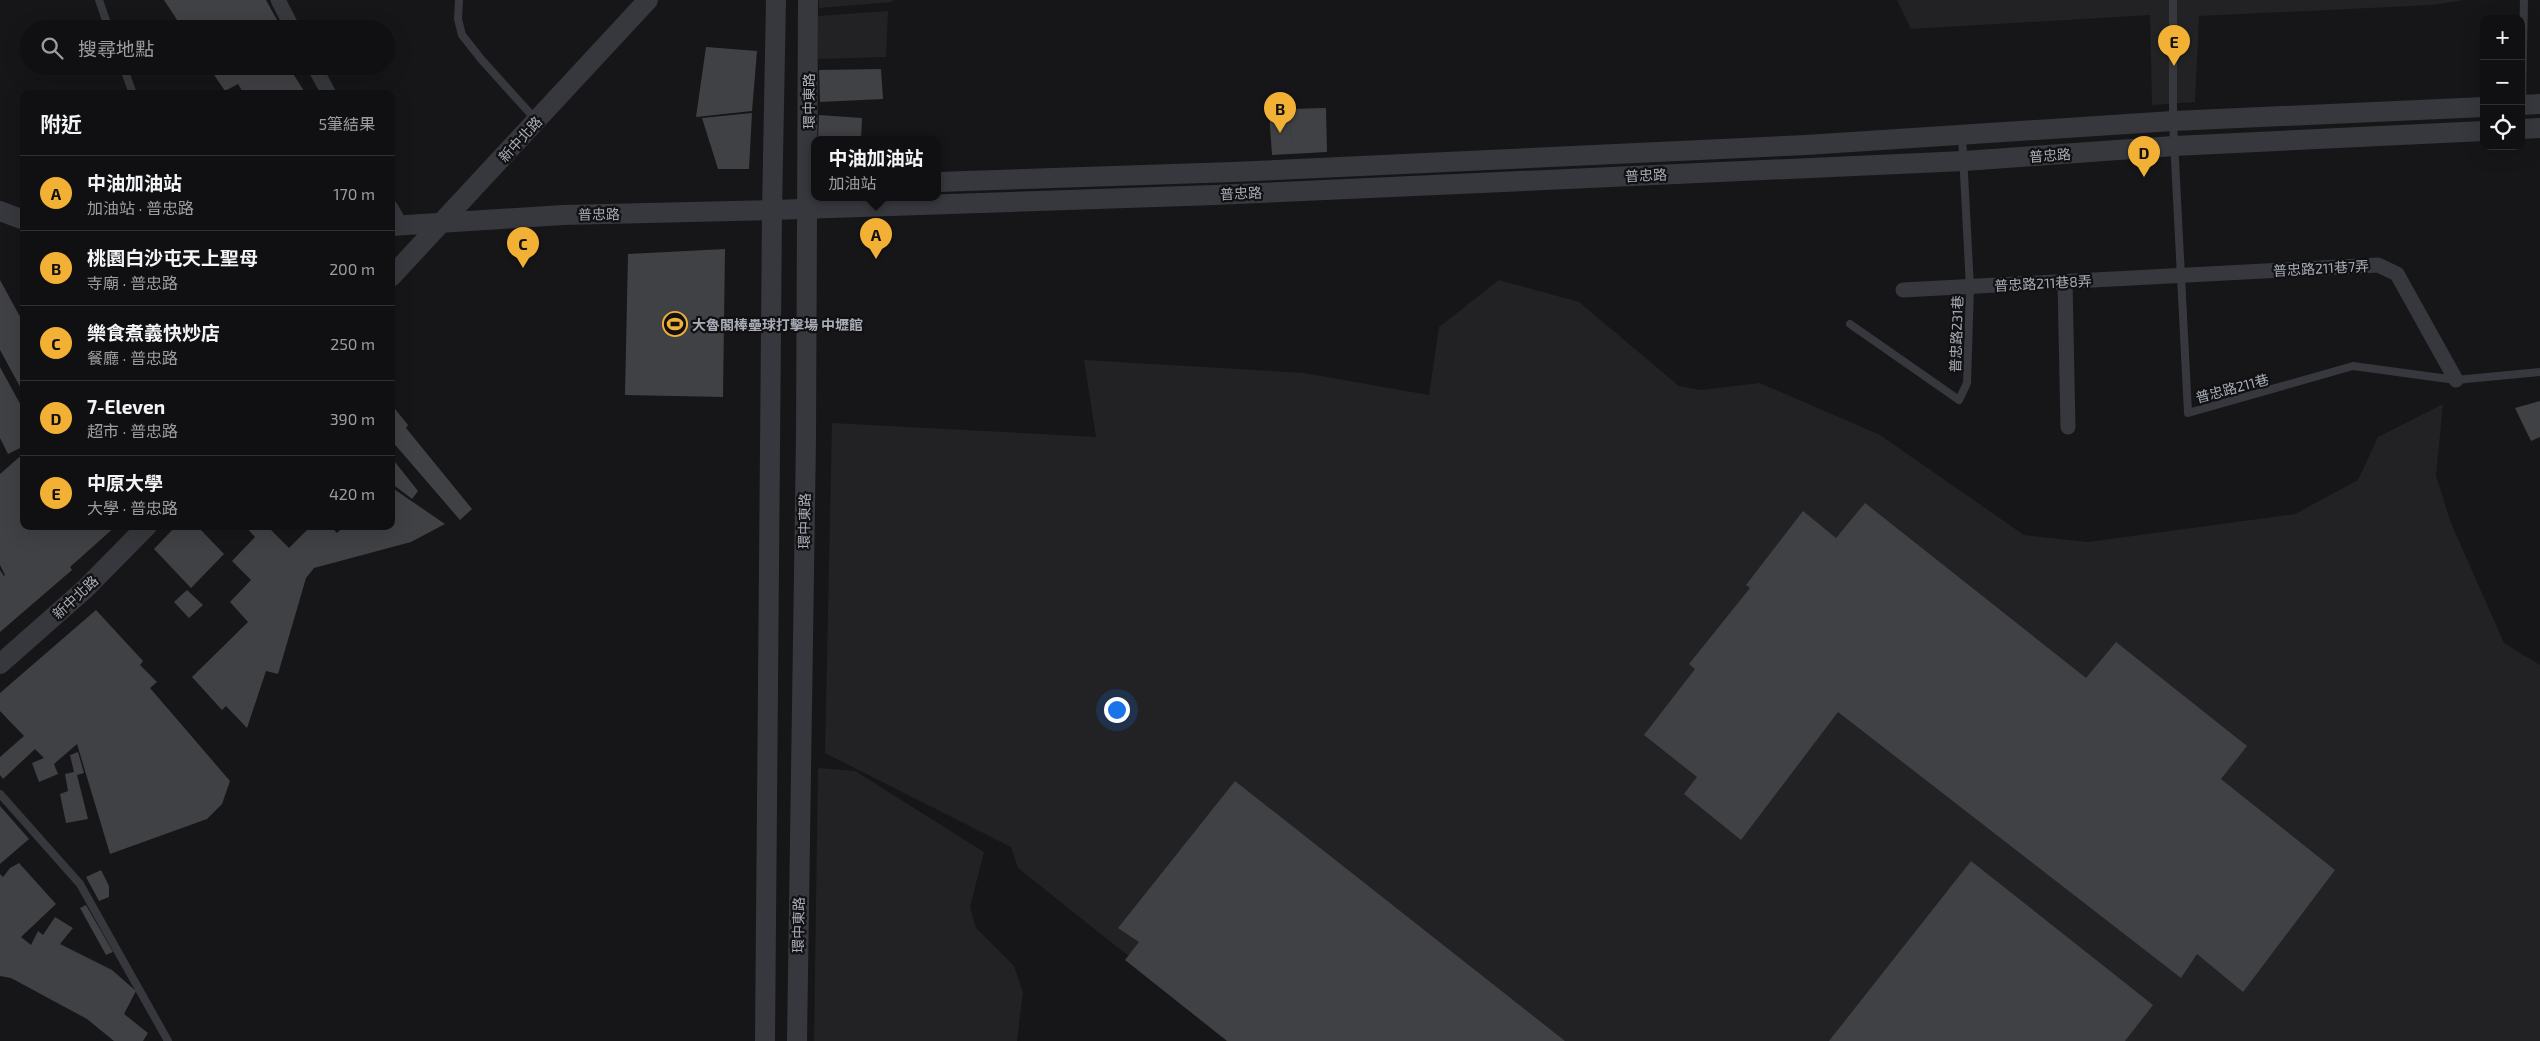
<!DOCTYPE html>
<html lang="zh-TW">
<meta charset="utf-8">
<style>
:root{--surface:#101012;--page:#1e1e20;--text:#f1f3f6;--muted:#9c9d9f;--line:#303032;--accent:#f2b134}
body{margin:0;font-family:"Exo 2","Noto Sans TC",sans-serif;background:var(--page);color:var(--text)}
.controls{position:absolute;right:15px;top:15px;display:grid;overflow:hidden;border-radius:10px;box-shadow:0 5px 20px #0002}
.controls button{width:45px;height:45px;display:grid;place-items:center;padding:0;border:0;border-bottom:1px solid var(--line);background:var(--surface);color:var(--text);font:25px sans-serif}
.you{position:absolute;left:1116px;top:709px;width:18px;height:18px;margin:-12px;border:4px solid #fff;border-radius:50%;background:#1a73e8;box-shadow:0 0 0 8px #1a73e833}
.badge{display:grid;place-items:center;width:32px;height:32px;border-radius:50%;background:var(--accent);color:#111;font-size:16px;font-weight:700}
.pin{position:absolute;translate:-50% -41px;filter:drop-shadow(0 1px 2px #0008)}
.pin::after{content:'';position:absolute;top:26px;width:18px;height:15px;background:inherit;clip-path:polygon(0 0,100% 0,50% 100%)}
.popup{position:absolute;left:811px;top:136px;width:130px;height:65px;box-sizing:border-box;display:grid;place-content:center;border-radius:10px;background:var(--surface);filter:drop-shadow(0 1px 4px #0005);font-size:16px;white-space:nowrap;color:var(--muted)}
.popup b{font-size:19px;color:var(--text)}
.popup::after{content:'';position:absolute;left:50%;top:100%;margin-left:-10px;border:10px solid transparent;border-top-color:var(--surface)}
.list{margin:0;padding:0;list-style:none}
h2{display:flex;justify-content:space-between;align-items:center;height:65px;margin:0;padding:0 20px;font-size:21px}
h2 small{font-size:16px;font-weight:400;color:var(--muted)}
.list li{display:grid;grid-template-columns:32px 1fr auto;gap:15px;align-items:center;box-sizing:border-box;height:75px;padding:0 20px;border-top:1px solid var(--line)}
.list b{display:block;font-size:19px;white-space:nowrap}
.list p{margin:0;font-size:16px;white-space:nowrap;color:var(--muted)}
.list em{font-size:16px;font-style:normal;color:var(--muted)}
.icon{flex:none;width:28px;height:28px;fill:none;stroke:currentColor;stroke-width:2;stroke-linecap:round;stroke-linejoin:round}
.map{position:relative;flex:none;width:2540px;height:1041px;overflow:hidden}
.search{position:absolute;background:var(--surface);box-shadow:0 5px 20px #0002;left:20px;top:20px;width:375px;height:55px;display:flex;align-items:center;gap:12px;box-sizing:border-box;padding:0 18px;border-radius:28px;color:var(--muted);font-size:19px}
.panel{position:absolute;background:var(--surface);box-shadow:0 5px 20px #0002;left:20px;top:90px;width:375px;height:440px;border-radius:10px}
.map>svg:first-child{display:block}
.built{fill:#222225}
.building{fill:#404145}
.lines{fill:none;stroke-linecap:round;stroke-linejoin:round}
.service{stroke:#37383d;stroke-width:8}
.minor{stroke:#37383d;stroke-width:15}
.tertiary{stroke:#37383d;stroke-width:20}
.labels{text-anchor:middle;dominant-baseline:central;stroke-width:4.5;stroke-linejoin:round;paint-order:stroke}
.street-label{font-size:14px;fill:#a8adb8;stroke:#111113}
.poi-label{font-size:14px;font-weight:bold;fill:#a8adb8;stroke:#111113;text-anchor:start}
</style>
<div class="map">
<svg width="2540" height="1041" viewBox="0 0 2540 1041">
<rect width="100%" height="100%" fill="#161618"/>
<g class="built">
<polygon points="819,0 892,0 893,2 819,8"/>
<polygon points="1897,0 2464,0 2432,5 2199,16 2195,102 2152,105 2150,15 1911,29"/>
<polygon points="888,11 886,57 818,59 818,16"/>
<polygon points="1499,280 1579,302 1679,386 1701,390 1760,383 1880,435 2024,535 2088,542 2295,514 2358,480 2378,437 2443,404 2436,476 2451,523 2504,643 2540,665 2540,1041 1235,1041 1018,868 1011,847 825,753 832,423 1096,437 1084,360 1304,373 1429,395 1439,327"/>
<polygon points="818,768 855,771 984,852 970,907 976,928 1014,966 1023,992 1017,1041 814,1041"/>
</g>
<g class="building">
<polygon points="164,0 266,0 282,29 183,29"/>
<polygon points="706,47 757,51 752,111 696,117"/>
<polygon points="208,66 288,66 306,94 244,94 238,84 225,91"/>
<polygon points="881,69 883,99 820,102 819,70"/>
<polygon points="1326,108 1327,152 1272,155 1269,112 1289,111 1292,148 1289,109"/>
<polygon points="752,113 749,169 718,169 702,118"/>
<polygon points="819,115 862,118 861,140 818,140"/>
<polygon points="725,249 723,397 625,395 628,254"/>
<polygon points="0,280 24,324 24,394 0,350"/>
<polygon points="0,367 24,411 24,446 8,454 0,438"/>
<polygon points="2540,401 2540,437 2531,441 2515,408"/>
<polygon points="395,409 408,425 406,428 472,509 460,520 391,440 391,412"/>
<polygon points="24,453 24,526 116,526 70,567 72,570 0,632 0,570 4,576 5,575 0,565 0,474"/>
<polygon points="391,457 418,491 412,499 391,483"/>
<polygon points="391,487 445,524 411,542 314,568 306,578 278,674 266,671 247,728 226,706 222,710 192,677 248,622 230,602 251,580 232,561 255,537 245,526 267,526 289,548 309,528 308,526 330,526 337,533 344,526 391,526"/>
<polygon points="1865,503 2086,678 2116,642 2247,746 2221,779 2335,870 2243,992 2197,954 2181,978 1838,712 1741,840 1684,794 1697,777 1644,735 1695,669 1689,664 1750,588 1746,585 1803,511 1836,538"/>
<polygon points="176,526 197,526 224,554 191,588 154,549"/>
<polygon points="187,590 203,605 189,618 174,602"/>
<polygon points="96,610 143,661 140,665 157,682 150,688 230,781 222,804 207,819 110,854 77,744 54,764 58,774 39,782 32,763 44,758 35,749 3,779 0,775 0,757 24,736 0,711 0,693"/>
<polygon points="78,752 84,773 77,775 88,819 66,823 60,794 68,791 65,774 74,772 70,755"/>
<polygon points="1235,781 1565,1041 1227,1041 1125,960 1139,942 1118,928"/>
<polygon points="0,806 29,839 0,864"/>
<polygon points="1971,861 2153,1005 2125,1041 1829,1041"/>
<polygon points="19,863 56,904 21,937 31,945 38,931 43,935 55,917 73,928 60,944 112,970 136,991 124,1014 148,1033 143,1041 114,1041 87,1019 11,978 0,976 0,874 3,877 10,868"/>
<polygon points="101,870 109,886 109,897 99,901 86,877"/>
<polygon points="86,905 113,952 106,955 80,908"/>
</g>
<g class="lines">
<g class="service">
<polyline points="99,0 109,29"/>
<polyline points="459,0 458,19 462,35 481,59 536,120"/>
<polyline points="2173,0 2173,121 2188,413 2353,366 2456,380 2540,372"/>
<polyline points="123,66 133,94"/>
<polyline points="2522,103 2524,0"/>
<polyline points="1850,324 1959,400 1967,383 1970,287 1962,136"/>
<polyline points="0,794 80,884 168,1041"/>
</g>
<g class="minor">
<polyline points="278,0 293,29"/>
<polyline points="314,66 329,94"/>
<polyline points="391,208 401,226"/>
<polyline points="2065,282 2068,427"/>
<polyline points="1903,290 2378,265 2397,274 2456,380"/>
</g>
<g class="tertiary">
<polyline points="2521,105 2540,104"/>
<polyline points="2521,129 2540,128"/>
<polyline points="937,182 1233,172 1806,145 2173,121 2484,107"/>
<polyline points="0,211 24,220"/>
<polyline points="391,226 563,215 772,210 1215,195 1964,161 2174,146 2484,131"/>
<polyline points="391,277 648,0"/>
<polyline points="0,664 85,589 147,526"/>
<polyline points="765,1041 772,210 776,0"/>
<polyline points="797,1041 806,438 808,0"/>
</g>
</g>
<defs>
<symbol id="stadium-ring" viewBox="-11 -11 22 22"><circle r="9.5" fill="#111113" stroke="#f2b134" stroke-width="1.5"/><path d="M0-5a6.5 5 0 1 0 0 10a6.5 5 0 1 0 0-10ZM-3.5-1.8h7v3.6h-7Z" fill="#f2b134"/></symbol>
</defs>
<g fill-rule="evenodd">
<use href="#stadium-ring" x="661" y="310" width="28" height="28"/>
</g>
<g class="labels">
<g class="street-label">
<text transform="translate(808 101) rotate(-90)">環中東路</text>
<text transform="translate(520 139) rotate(-47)">新中北路</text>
<text transform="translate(2050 155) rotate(-4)">普忠路</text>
<text transform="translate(1646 175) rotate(-3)">普忠路</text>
<text transform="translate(1241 193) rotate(-3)">普忠路</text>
<text transform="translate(599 214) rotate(-1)">普忠路</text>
<text transform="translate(2321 268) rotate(-3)">普忠路211巷7弄</text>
<text transform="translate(2043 283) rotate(-3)">普忠路211巷8弄</text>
<text transform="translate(1956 334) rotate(-88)">普忠路231巷</text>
<text transform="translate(2232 388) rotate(-15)">普忠路211巷</text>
<text transform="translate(804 521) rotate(-89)">環中東路</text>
<text transform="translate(75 597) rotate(-43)">新中北路</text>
<text transform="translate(798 925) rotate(-89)">環中東路</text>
</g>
<g class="poi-label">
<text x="692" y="324">大魯閣棒壘球打擊場 中壢館</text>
</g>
</g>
</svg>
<div class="controls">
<button>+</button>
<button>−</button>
<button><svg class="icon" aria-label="locate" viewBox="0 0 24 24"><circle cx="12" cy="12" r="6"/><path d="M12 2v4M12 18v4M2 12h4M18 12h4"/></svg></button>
</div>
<div class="you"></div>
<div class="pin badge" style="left:876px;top:259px">A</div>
<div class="popup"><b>中油加油站</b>加油站</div>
<div class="pin badge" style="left:1280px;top:133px">B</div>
<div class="pin badge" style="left:523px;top:268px">C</div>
<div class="pin badge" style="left:2144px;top:177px">D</div>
<div class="pin badge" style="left:2174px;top:66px">E</div>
<div class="search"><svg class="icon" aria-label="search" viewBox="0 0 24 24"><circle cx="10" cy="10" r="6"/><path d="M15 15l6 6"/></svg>搜尋地點</div>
<section class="panel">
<h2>附近<small>5筆結果</small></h2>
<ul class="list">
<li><span class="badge">A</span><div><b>中油加油站</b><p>加油站 · 普忠路</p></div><em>170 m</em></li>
<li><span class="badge">B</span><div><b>桃園白沙屯天上聖母</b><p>寺廟 · 普忠路</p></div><em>200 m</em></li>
<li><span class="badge">C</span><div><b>樂食煮義快炒店</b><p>餐廳 · 普忠路</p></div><em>250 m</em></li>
<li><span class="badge">D</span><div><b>7-Eleven</b><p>超市 · 普忠路</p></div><em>390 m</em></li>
<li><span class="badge">E</span><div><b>中原大學</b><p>大學 · 普忠路</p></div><em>420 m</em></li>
</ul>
</section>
</div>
